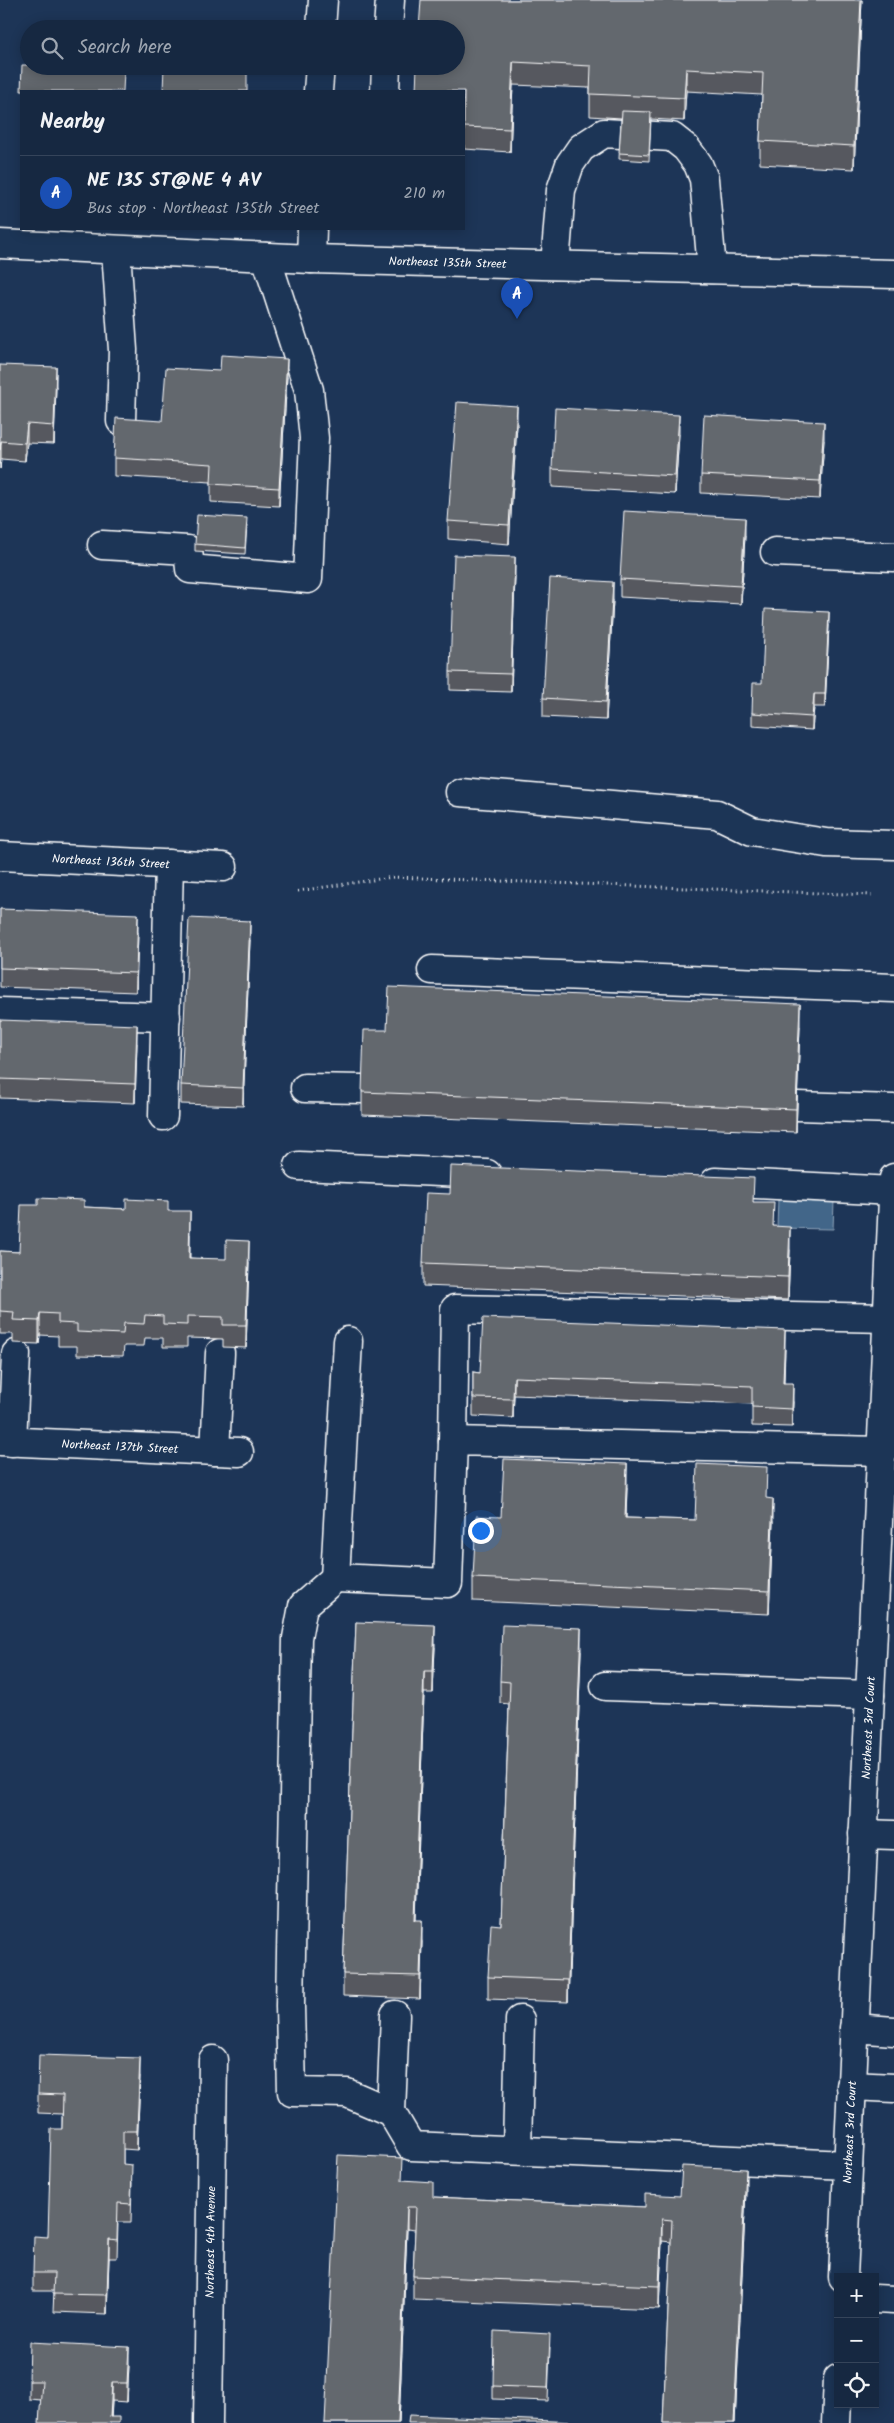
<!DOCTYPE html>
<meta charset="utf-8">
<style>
:root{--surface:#162841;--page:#23344c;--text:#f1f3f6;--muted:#9ea6b1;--line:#35445a;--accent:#db2777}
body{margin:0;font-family:Kalam,sans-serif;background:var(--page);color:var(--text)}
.controls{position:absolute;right:15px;bottom:15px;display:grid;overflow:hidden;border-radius:0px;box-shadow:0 2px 12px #0003}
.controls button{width:45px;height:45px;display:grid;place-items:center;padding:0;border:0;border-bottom:1px solid var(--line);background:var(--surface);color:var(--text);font:25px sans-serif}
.you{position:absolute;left:480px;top:1530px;width:18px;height:18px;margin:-12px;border:4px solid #fff;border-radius:50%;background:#1a73e8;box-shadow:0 0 0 8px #1a73e833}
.badge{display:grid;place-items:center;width:32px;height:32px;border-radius:50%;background:var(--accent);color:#fff;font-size:16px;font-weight:700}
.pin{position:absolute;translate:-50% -41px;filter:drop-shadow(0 1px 2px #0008)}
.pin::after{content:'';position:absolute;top:26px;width:18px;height:15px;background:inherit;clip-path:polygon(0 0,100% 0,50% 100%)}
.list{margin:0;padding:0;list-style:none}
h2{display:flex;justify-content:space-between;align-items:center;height:65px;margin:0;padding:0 20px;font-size:21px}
h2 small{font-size:16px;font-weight:400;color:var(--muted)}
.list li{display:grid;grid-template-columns:32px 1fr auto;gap:15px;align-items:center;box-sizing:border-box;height:75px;padding:0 20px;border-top:1px solid var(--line)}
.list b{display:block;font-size:19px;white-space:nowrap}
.list p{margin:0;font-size:16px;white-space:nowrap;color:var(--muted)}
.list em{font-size:16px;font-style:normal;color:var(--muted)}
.icon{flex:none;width:28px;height:28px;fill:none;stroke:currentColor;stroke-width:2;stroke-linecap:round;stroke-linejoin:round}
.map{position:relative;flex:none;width:894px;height:2423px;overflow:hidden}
.search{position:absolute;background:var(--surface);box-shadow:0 2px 12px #0003;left:20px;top:20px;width:445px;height:55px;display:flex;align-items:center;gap:12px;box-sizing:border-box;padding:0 18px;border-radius:28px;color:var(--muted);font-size:19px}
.panel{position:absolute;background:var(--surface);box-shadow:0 2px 12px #0003;left:20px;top:90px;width:445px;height:140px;border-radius:0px}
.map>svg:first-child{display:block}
.water{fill:#426689;stroke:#8ea3b8}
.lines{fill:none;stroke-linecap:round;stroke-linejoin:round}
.minor-casing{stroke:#fff;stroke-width:31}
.major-casing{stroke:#fff;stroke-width:31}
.path{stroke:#fff;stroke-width:3;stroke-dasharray:1 4;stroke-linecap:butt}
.minor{stroke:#1d3557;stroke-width:28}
.major{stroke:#1d3557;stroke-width:28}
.wall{fill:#56595f;stroke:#fff}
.shaded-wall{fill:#46484d;stroke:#fff}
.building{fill:#64676e;stroke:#fff}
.labels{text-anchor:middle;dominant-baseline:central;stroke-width:5;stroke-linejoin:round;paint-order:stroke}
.street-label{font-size:12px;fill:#fff;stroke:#1d3557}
</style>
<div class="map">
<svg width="894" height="2423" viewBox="0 0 894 2423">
<rect width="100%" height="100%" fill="#1d3557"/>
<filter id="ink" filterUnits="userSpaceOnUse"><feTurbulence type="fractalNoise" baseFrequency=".02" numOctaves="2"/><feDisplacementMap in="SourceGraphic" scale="10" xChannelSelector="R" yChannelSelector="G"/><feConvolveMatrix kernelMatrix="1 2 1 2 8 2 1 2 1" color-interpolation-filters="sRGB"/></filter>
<g filter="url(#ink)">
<polygon class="water" points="778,1199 834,1201 833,1229 777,1228"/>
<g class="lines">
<defs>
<g id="minor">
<polyline points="321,29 323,0"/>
<polyline points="388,29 390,0"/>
<polyline points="318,91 320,66"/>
<polyline points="385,91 386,66"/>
<polyline points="116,251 123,350 121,421"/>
<polyline points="311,259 312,229"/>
<polyline points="555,265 561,190 570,164 581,148 604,133 672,137 686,148 698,164 704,179 712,269"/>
<polyline points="102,545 188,550 190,569 308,579 314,438 309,390 266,257"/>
<polyline points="775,552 894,557"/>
<polyline points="460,792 717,814 752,831 826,843 894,845"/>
<path id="s1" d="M0 856 223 867"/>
<polyline points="432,970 894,988"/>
<polyline points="0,1012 166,1017"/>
<polyline points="305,1088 363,1089"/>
<polyline points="797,1106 894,1109"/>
<polyline points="163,1116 169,864"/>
<polyline points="299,1166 487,1174"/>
<polyline points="715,1182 893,1191"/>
<polyline points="348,1341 335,1578 448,1583 453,1441 881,1451"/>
<path id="s2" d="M0 1441 239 1452"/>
<polyline points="453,1441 455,1309 888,1318"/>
<polyline points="12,1442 16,1354"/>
<polyline points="215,1451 220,1353"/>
<polyline points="335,1578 303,1606 297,1638 290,2006 292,2092 347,2093 391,2112 411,2146 848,2165"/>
<polyline points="605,1686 870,1695"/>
<polyline points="863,1834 894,1835"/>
<polyline points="854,2028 894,2031"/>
<polyline points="851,2086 894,2088"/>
<polyline points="391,2112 395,2015"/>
<polyline points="517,2150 520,2020"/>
<path id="s3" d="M843 2277 894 1178"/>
<polyline points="875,2299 894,2300"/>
<path id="s4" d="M208 2423 213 2060"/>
<polyline points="836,2423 838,2379"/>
</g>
<g id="major">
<path id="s5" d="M0 244 311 259 894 274"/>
</g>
</defs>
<use href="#minor" class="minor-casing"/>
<use href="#major" class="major-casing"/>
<polyline class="path" points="298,891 393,877 872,895"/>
<use href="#minor" class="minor"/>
<use href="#major" class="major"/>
</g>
<g class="wall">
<polygon points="421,0 862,0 854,169 760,164 760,141 762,95 686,91 684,121 651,119 649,161 619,159 621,118 590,116 590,88 513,85 510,152 464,149 464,91"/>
<polygon points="0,365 56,386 54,444 27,443 25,461 1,459 0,469"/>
<polygon points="287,377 279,506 211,502 211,482 114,476 114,458 162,421"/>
<polygon points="517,425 509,544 448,539 448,521"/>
<polygon points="679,434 675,494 552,487 552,469"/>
<polygon points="824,440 820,499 701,493 701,475"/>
<polygon points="247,525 245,554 195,551 195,544"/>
<polygon points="745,536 741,604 620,597 620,579"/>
<polygon points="515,576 511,692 450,690 450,672"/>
<polygon points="613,600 606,720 543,717 543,698"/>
<polygon points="829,625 825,707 814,707 812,730 752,726 752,713 762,683"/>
<polygon points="0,909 138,932 136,992 0,987"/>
<polygon points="250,940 243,1106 181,1104 181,1085"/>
<polygon points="0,1020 137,1043 135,1103 0,1098"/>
<polygon points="800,1026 796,1132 362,1115 362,1092 387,1030"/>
<polygon points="754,1202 774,1226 790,1250 788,1300 423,1286 423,1263"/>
<polygon points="84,1207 168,1211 190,1234 190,1258 249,1263 246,1348 223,1347 223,1339 187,1338 187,1347 163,1347 163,1338 145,1338 144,1346 124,1346 123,1356 77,1355 77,1346 58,1346 58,1336 40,1335 39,1344 13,1343 13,1334 0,1334 0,1251 19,1252"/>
<polygon points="785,1348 784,1383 793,1402 792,1427 752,1426 752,1404 514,1395 513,1418 473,1416 473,1372 480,1373"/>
<polygon points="627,1487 626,1518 695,1520 766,1499 773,1522 769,1614 473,1601 473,1578 501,1517"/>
<polygon points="356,1622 435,1647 433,1693 424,1693 416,1920 422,1942 420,1999 343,1996 343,1974"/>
<polygon points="581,1651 568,2002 488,1999 488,1977 501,1925 509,1704 500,1703 500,1681"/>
<polygon points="140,2076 137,2150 123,2149 123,2164 132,2183 131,2222 118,2222 117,2258 109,2258 107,2314 53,2312 54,2291 33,2291 33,2273 48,2237 62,2129 62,2114 38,2113 38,2094"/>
<polygon points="403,2180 433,2197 645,2207 680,2196 746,2191 735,2423 663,2423 671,2242 662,2241 659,2309 413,2299 413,2276 415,2230 407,2229 399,2423 325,2423"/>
<polygon points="550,2347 548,2401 493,2399 493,2386"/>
<polygon points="129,2365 127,2402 112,2401 111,2417 41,2400 29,2399 29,2381"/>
</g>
<g class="shaded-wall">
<polygon points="861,0 862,0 854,169 854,146"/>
<polygon points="513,62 513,85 510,152 510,129"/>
<polygon points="686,69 686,91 684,121 684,98"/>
<polygon points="287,359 287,377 279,506 279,488"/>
<polygon points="56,367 56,386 54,444 54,426"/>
<polygon points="517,406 517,425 509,544 509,525"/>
<polygon points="679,415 679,434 675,494 675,476"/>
<polygon points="824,422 824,440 820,499 820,481"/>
<polygon points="27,424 27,443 25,461 25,443"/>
<polygon points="1,441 1,459 0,469 0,450"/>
<polygon points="745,518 745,536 741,604 741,586"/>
<polygon points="515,557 515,576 511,692 511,674"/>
<polygon points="613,582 613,600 606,720 606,702"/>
<polygon points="829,612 829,625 825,707 825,694"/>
<polygon points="814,694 814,707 812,730 812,717"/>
<polygon points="138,914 138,932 136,992 136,973"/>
<polygon points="250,921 250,940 243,1106 243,1088"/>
<polygon points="800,1004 800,1026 796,1132 796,1109"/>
<polygon points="137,1025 137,1043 135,1103 135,1084"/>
<polygon points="190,1211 190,1234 189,1280 189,1258"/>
<polygon points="790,1227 790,1250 788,1300 788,1277"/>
<polygon points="249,1241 249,1263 246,1348 246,1325"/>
<polygon points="40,1313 40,1335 39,1344 39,1321"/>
<polygon points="785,1330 785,1348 783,1401 783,1383"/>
<polygon points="514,1377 514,1395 513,1418 513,1399"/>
<polygon points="793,1383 793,1402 792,1427 792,1409"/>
<polygon points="627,1464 627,1487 625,1540 625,1518"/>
<polygon points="773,1499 773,1522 769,1614 769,1591"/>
<polygon points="435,1625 435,1647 433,1693 433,1671"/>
<polygon points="581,1628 581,1651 568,2002 568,1980"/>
<polygon points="424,1671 424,1693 415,1942 415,1920"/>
<polygon points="422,1920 422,1942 420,1999 420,1976"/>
<polygon points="140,2058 140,2076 137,2150 137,2131"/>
<polygon points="746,2169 746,2191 735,2423 734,2423"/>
<polygon points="407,2207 407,2229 399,2423 398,2423"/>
<polygon points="662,2219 662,2241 659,2309 659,2286"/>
<polygon points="109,2239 109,2258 107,2314 107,2295"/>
<polygon points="129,2347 129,2365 127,2402 127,2383"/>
<polygon points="112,2383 112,2401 111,2423 110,2423"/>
</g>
<g class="building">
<polygon points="421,0 861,0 854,146 760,141 763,73 686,69 684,98 590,94 591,66 513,62 510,129 464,127 464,91 416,91 417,66 456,66 456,29 419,29"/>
<polygon points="168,26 246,29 168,29"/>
<polygon points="22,65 29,65 29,66 47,66 124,71 123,91 21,91"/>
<polygon points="164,66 247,66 247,91 163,91"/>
<polygon points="622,111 651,112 649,155 619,153"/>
<polygon points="221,355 287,359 279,488 211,484 212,464 114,458 116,418 162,421 166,368 220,371"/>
<polygon points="0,365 56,367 54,426 27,424 25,443 1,441 0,450"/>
<polygon points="457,402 517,406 509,525 448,521"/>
<polygon points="555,408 679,415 675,476 552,469"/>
<polygon points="704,415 824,422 820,481 701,475"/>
<polygon points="624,511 745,518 741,586 620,579"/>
<polygon points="197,515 247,518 245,548 195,544"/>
<polygon points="454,555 515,557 511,674 450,672"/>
<polygon points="550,578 613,582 606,702 543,698"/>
<polygon points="765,609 829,612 825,694 814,694 812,717 752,713 753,683 762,683"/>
<polygon points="0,909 138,914 136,973 0,968"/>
<polygon points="189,918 250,921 243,1088 181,1085"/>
<polygon points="389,987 800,1004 796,1109 362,1092 364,1030 387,1030"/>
<polygon points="0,1020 137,1025 135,1084 0,1079"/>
<polygon points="451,1166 754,1178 753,1202 774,1202 773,1226 790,1227 788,1277 423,1263 426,1193 450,1194"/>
<polygon points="38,1198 84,1200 84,1207 126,1209 126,1199 168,1201 168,1211 190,1211 189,1258 226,1259 226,1240 249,1241 246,1325 223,1325 223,1317 187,1316 187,1325 163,1324 163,1316 145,1315 144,1324 124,1323 123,1334 77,1332 77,1324 58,1323 58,1314 40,1313 39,1321 13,1320 14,1312 0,1311 0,1251 19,1252 21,1205 38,1205"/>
<polygon points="483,1318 785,1330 783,1383 793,1383 792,1409 752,1407 752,1386 514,1377 513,1399 473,1398 473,1372 480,1373"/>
<polygon points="504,1459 627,1464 625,1518 695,1520 697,1464 767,1467 766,1498 773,1499 769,1591 473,1578 476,1516 501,1517"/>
<polygon points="356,1622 435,1625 433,1671 424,1671 415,1920 422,1920 420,1976 343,1974"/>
<polygon points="502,1625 581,1628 568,1980 488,1977 491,1924 501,1925 510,1682 500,1681"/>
<polygon points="39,2055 140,2058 137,2131 123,2131 123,2164 132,2165 131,2204 118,2203 117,2240 109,2239 107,2295 53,2294 54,2273 33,2273 34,2236 48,2237 51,2129 62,2129 63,2095 38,2094"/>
<polygon points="338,2155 403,2158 402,2180 433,2182 433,2197 645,2207 645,2194 680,2196 682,2166 746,2169 734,2423 663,2423 672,2220 662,2219 659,2286 413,2276 416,2207 407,2207 398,2423 325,2423"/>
<polygon points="494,2331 550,2334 548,2388 493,2386"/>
<polygon points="30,2342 129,2347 127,2383 112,2383 110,2417 119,2417 119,2423 39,2423 42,2381 29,2381"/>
<polygon points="409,2415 601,2423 408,2423"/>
</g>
</g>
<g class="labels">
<g class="street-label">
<text stroke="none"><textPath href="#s5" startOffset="448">Northeast 135th Street</textPath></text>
<text stroke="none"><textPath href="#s1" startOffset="111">Northeast 136th Street</textPath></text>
<text stroke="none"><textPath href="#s2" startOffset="120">Northeast 137th Street</textPath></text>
<text stroke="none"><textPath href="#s3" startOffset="550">Northeast 3rd Court</textPath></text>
<text stroke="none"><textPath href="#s3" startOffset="145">Northeast 3rd Court</textPath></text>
<text stroke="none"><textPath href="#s4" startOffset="181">Northeast 4th Avenue</textPath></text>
</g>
</g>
</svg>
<div class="controls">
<button>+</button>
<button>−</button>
<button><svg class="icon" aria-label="locate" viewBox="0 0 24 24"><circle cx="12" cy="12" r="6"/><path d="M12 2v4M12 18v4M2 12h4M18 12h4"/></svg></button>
</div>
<div class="you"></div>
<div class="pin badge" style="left:517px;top:319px;background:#1a4fb4">A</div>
<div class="search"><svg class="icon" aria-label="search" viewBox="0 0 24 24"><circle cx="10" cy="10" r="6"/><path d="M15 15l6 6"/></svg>Search here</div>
<section class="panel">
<h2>Nearby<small></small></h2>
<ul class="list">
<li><span class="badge" style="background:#1a4fb4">A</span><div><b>NE 135 ST@NE 4 AV</b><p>Bus stop · Northeast 135th Street</p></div><em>210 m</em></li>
</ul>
</section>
</div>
